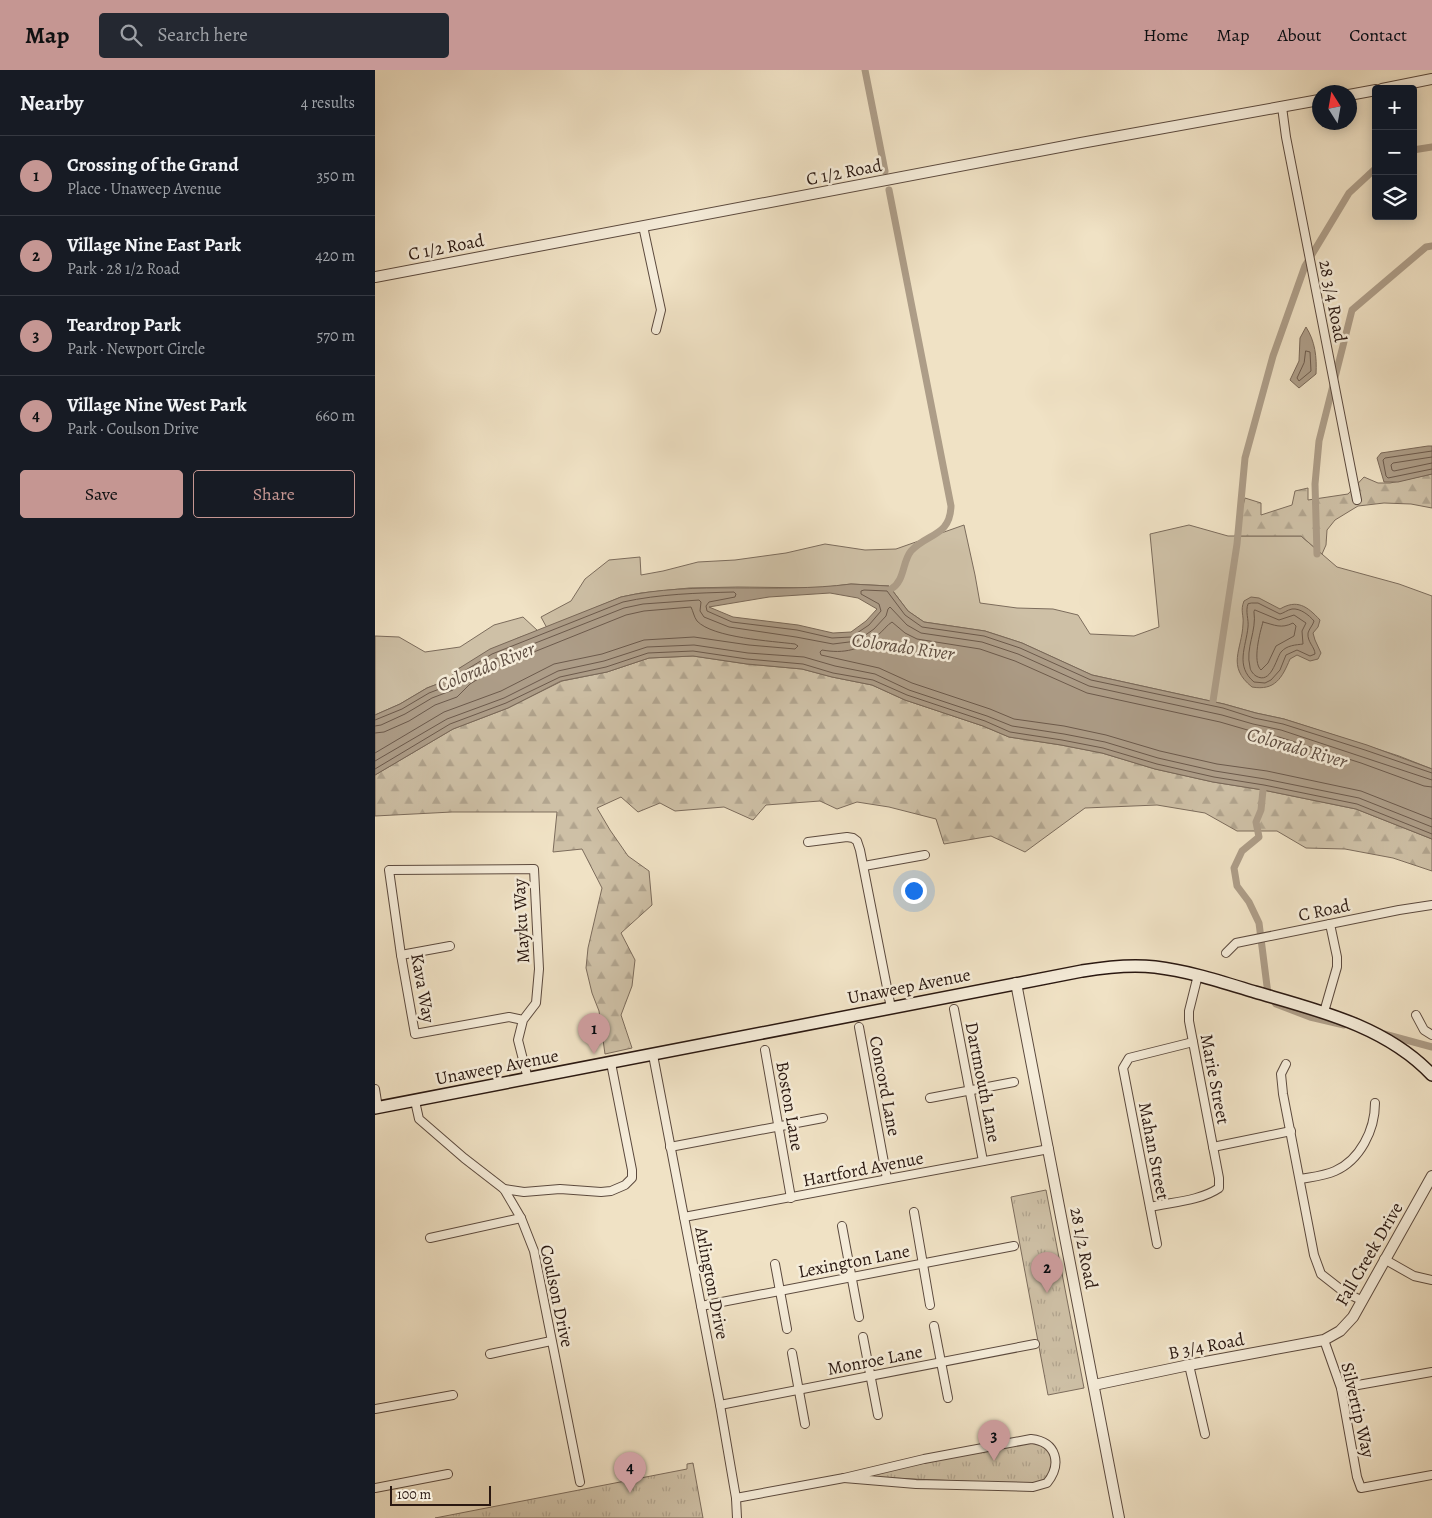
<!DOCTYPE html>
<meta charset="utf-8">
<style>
:root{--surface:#171b24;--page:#242831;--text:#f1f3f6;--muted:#9ea1a6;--line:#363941;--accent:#c59692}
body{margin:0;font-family:Alegreya,serif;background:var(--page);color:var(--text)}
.controls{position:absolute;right:15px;top:15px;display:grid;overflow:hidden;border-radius:5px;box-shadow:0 2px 12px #0003}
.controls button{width:45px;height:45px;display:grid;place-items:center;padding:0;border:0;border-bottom:1px solid var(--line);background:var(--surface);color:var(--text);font:25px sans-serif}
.compass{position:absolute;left:937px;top:15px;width:45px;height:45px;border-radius:50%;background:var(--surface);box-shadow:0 2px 12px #0003;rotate:349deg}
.scale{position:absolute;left:15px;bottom:12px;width:101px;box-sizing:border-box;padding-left:5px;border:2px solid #2a1811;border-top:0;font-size:14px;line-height:18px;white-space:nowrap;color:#2a1811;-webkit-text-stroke:4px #f5ecd9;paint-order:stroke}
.you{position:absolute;left:538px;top:820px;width:18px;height:18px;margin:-12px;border:4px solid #fff;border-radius:50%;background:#1a73e8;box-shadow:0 0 0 8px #1a73e833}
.badge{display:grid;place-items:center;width:32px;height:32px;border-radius:50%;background:var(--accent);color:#111;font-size:16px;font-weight:700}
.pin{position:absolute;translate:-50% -41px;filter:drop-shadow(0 1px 2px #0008)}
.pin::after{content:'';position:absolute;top:26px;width:18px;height:15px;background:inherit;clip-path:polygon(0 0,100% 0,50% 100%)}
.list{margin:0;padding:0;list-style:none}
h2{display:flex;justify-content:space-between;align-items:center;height:65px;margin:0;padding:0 20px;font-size:21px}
h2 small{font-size:16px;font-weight:400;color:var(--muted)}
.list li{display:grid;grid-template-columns:32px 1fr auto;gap:15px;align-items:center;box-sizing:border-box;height:80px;padding:0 20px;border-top:1px solid var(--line)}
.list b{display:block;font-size:19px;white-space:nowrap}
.list p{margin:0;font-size:16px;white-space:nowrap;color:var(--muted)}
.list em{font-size:16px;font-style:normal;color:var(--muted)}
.actions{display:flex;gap:10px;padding:15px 20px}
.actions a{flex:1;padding:11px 0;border:1px solid var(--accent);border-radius:5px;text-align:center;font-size:18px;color:var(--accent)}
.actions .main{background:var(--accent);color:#111}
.icon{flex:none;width:28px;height:28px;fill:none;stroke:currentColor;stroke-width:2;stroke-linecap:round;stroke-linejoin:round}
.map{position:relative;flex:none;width:1057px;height:1448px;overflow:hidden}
header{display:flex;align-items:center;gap:30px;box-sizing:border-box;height:70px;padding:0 25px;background:var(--accent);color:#111}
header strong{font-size:24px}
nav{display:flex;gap:28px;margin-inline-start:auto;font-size:18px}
.search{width:350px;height:45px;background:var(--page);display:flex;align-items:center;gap:12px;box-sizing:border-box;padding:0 18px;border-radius:5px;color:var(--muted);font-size:19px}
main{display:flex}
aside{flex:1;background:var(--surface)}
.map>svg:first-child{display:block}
.grass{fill:#cec0a6;stroke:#7c6c5c}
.forest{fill:url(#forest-firs);stroke:#7c6c5c}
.park{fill:url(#park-tufts);stroke:#7c6c5c}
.water{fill:#ad9d88;stroke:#796858;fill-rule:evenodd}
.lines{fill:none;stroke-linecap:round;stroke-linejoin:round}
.shore{stroke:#6c5a4c;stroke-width:1}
.canal{stroke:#ad9d88;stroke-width:7}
.minor-casing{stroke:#5c4a3e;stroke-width:10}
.tertiary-casing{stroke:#5c4a3e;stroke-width:12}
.secondary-casing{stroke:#2a1811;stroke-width:14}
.minor{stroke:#f5ecd9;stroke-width:8}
.tertiary{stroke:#f5ecd9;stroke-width:10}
.secondary{stroke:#f5ecd9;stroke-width:11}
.labels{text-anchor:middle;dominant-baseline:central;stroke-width:5;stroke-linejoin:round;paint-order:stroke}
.street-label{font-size:18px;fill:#2a1811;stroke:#f5ecd9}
.water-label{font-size:19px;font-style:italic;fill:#5e4d41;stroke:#f5ecd9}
</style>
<header>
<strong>Map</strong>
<div class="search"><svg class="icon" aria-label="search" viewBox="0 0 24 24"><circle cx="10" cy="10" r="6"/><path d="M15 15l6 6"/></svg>Search here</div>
<nav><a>Home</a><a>Map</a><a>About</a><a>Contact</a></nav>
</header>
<main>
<aside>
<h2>Nearby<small>4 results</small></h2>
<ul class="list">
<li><span class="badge">1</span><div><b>Crossing of the Grand</b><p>Place · Unaweep Avenue</p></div><em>350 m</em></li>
<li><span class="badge">2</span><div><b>Village Nine East Park</b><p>Park · 28 1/2 Road</p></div><em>420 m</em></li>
<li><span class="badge">3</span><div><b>Teardrop Park</b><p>Park · Newport Circle</p></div><em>570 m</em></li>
<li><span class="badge">4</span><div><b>Village Nine West Park</b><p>Park · Coulson Drive</p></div><em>660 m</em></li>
</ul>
<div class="actions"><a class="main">Save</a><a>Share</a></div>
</aside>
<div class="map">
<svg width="1057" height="1448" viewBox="0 0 1057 1448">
<defs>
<pattern id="forest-firs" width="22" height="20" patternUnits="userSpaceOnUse" patternTransform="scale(1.25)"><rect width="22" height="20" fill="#cec0a6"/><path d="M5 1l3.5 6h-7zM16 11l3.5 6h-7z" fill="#b1a48e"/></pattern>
<pattern id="park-tufts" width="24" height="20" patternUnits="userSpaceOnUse" patternTransform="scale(1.25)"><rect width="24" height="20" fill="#cec0a6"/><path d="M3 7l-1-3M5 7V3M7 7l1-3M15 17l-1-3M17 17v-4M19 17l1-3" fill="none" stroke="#b1a48e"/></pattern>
</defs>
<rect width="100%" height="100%" fill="#f0e2c5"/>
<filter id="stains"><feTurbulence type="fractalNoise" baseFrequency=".004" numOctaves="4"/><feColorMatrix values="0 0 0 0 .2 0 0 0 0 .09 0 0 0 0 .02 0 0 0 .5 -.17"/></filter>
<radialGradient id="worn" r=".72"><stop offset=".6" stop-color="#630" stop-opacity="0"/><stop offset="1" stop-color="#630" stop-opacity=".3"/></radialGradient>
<g class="grass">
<polygon points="589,455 600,505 605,533 642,538 678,539 703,545 715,564 759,566 784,557 775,464 814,455 853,466 926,466 962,497 1024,514 1057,526 1057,699 1024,686 909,649 881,643 849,634 717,605 647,573 610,561 549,552 533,541 514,516 476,514 444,518 363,517 314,518 266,523 246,527 172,558 166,547 196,531 210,509 234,490 265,487 266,505 288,501 323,492 360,490 411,483 450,474 490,480 521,479"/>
<polygon points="148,547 163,561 143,568 97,592 83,599 73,610 52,618 25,634 0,645 0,566 24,567 50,582 85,577 119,555"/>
</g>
<g class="forest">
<polygon points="1057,404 1057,438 1036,434 1009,433 983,436 960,450 952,460 951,475 947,484 926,466 860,466 870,428 886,433 886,445 917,435 920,421 933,418 933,430 973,424 989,407 1003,413 1015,413"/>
<polygon points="318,586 372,594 427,599 457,607 497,615 530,630 608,656 634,667 686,675 727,683 780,699 838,712 888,720 981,739 1057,769 1057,801 1018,788 970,779 931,778 902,761 862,761 830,743 782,735 710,738 650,782 616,766 569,774 561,749 514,737 482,732 462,739 445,731 391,735 378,750 349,737 300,741 285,733 263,742 246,727 222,738 235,760 253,786 274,801 277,835 246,863 260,890 257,916 246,945 257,978 230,984 224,941 217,923 211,898 213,878 227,818 207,779 178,782 182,742 77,742 0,746 0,705 78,659 133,638 187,611 232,602 274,588"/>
</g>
<g class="park">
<polygon points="671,1120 709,1318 673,1325 636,1127"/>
<path d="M649 1373C663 1373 680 1376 678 1394 678 1399 674 1405 672 1410L661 1414H651L493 1407 495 1404Z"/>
<polygon points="318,1393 328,1448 60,1448 312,1399 312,1394"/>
</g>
<g class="water">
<path d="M931 257C940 271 942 287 941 304L924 318 915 310 924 291 925 268Z"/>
<polygon points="1053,376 1057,376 1057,404 1023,412 1009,412 1002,388 1006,383"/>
<path d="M476 514 514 516 533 541 549 552 610 561 647 573 717 605 849 634 881 643 909 649 992 675 1057 699V769L981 739 888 720 838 712 780 699 727 683 686 675 634 667 608 656 530 630 497 615 457 607 427 599 372 594 318 586 274 588 232 602 186 611 133 638 78 659 0 705V645L25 634 52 618 73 610 83 599 115 579 246 527C321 510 399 524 476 514ZM455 523 483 528 502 539 491 551 476 562 458 563 423 555 358 547 334 537 394 527Z"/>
<path d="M876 527 884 528 905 539C922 529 932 536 945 550L943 557 938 563 940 570 946 583 943 589 935 591 922 585 915 589C907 608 900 621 877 617 851 596 867 580 868 554 869 545 865 541 869 531Z"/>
</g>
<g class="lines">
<g class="shore">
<polygon points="931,281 935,282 936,301 924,311 922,308 929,293"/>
<polyline points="1057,381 1010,388 1008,390 1011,406 1013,408 1057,399"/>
<polyline points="1057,387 1018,393 1016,395 1017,400 1019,401 1057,393"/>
<path d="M877 533H883L905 544C909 543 912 540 917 539 925 538 934 545 939 551 938 555 934 559 933 563 932 572 940 577 940 584L935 586 922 580 911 585 905 600 896 610 890 613 879 612C860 596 871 577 873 557 874 550 870 541 873 534Z"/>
<path d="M880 540 904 550 919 545 931 553 927 561 928 574C921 575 912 575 906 582 901 589 896 615 881 606 878 604 875 600 875 597 870 578 882 561 879 542Z"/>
<path d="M888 552C900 555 906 559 918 553L921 556 919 566 901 576 893 593 886 600C877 592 885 562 888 552Z"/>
<path d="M0 650 27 639 54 623 75 615 86 603 117 584 248 532C284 524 322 523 359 522L361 524 360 527 334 532 331 536 332 541 357 552 422 560 457 568 476 567 494 555 506 541 504 534 486 524V521L489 520 512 521 530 545 547 557 609 566 645 578 716 610 848 638 879 648 908 654 990 680 1057 703"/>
<polyline points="0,656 6,655 30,644 57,628 78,620 90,608 120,589 249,538 268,534 324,530 326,532 325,541 329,547 354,557 421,567 458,574 482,571 499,559 511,546 513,539 515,537 532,555 546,563 607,572 643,584 714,616 847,645 878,654 906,660 1057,710"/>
<path d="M0 663 9 662 34 651 60 635 82 627 95 614 124 596 251 545 269 541 316 537C318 541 319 547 322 551 338 568 397 571 420 574L423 576 420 579 374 575 319 567 269 570 227 584 179 594 126 621 69 642 0 683"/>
<polyline points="0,691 72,649 129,628 183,601 229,591 272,577 319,575 373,583 429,587 460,596 500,604 534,620 612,646 637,656 689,664 730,672 783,688 840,701 890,709 984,728 1057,757"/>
<polyline points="0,699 75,654 131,633 185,607 231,597 273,583 318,581 372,589 428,594 458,603 498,610 532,625 610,651 635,662 687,670 728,678 782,694 839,707 889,715 982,734 1057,764"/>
<path d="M1057 717 1049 716 986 693 904 667 876 661 845 652 712 623 640 591 605 579 542 569 530 563 517 552C512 555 508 561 503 565 486 580 469 584 447 580L445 582 446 585 504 598 537 613 615 639 639 649 689 656 731 665 785 681 842 694 892 701 986 721 1057 749"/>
</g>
<g class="canal">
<polyline points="490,0 510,101"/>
<polyline points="1038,80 1057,77"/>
<path d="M514 120 576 436C575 467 552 463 536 481 527 492 530 511 516 519"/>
<polyline points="942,484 940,414 944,371 977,240 1051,177 1057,176"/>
<polyline points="838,631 862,474 870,388 898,286 930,196 974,123 1001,98"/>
<polyline points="888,720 886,740 881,752 884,767 867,781 859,798 862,816 874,832 884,853 893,924 901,934 935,947 969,955"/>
<polyline points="1009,964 1057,977"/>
</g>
<defs>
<g id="minor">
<polyline points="907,37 911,67 982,430"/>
<polyline points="268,156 286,240 281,260"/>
<polyline points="433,772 472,767 478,768 482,771 485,780 516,938"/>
<polyline points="489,796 550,785"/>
<polyline points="851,883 861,873 1024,840 1057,835"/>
<polyline points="26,885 75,876"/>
<polyline points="579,939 608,1091"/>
<polyline points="949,942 962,897 962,887 955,854"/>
<polyline points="1041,945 1049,960 1057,965"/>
<polyline points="148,950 134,947 40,964 26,885 14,800 159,799 164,899 161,933 148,950 143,970 153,1009"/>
<polyline points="484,957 512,1109"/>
<polyline points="390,980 416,1128"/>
<polyline points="278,985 345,1335 361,1428 362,1448"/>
<polyline points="911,994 906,1004 908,1024 939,1185 946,1204 969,1222 986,1230"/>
<polyline points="0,1019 3,1038"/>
<polyline points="555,1028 639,1012"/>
<polyline points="40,1031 44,1049 89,1088 129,1119 146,1148 159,1181 205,1412"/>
<polyline points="295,1077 448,1048"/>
<polyline points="838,1077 916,1061"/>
<path d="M925 1109C936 1107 949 1106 960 1101 985 1090 1000 1060 1000 1033"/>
<polyline points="129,1119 149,1122 185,1119 226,1122 236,1121 250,1115 257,1108 257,1100 236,993"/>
<path d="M775 1137C797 1132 825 1131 844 1118V1108L814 951V941L823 905"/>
<polyline points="539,1142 555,1235"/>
<polyline points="309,1147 674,1079"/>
<polyline points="467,1156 484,1247"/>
<polyline points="55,1168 146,1148"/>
<polyline points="782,1174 748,998 754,988 818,972"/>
<polyline points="1009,1189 1039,1206 1057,1210"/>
<polyline points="400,1194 412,1259"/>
<polyline points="326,1236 639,1176"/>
<polyline points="559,1256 573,1328"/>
<polyline points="488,1267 503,1345"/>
<polyline points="949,1270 966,1318 982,1407 986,1418 1057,1405"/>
<polyline points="417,1283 430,1354"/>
<polyline points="115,1284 176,1271"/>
<polyline points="814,1295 830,1364"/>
<polyline points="966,1318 1057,1302"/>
<polyline points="345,1335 660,1274"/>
<polyline points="0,1339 78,1325"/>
<path d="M656 1369C682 1372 687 1394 672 1413L658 1417 541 1414 469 1408 549 1389Z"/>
<polyline points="0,1418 73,1404"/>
<polyline points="361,1428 469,1408"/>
</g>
<g id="tertiary">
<polyline points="1007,19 1057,9"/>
<polyline points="974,25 1001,20"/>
<polyline points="0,207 706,73 944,30"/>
<polyline points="641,913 744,1448"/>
<polyline points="719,1315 814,1295 949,1270 965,1261 978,1247 1057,1106"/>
</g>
<path id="secondary" d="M0 1038 707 901C731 897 755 894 780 897 814 901 847 912 880 922 942 940 1011 956 1057 1005"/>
</defs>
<use href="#minor" class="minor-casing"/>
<use href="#tertiary" class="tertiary-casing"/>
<use href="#secondary" class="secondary-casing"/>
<use href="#minor" class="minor"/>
<use href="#tertiary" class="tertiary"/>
<use href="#secondary" class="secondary"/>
</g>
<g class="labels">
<g class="street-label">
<text transform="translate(469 102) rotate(-11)">C 1/2 Road</text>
<text transform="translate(71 177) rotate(-11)">C 1/2 Road</text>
<text transform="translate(958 231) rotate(79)">28 3/4 Road</text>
<text transform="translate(949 840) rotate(-12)">C Road</text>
<text transform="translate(146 851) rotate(-93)">Mayku Way</text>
<text transform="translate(534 916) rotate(-11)">Unaweep Avenue</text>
<text transform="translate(48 918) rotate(80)">Kava Way</text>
<text transform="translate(122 997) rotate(-11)">Unaweep Avenue</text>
<text transform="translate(840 1009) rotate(79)">Marie Street</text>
<text transform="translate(608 1012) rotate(79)">Dartmouth Lane</text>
<text transform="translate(510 1016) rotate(79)">Concord Lane</text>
<text transform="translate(415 1036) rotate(80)">Boston Lane</text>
<text transform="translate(779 1081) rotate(79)">Mahan Street</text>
<text transform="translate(488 1099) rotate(-11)">Hartford Avenue</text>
<text transform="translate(709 1178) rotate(79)">28 1/2 Road</text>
<text transform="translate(994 1184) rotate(-60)">Fall Creek Drive</text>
<text transform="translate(479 1191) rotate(-11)">Lexington Lane</text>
<text transform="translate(337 1213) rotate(79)">Arlington Drive</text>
<text transform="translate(182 1226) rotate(78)">Coulson Drive</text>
<text transform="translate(831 1276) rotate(-11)">B 3/4 Road</text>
<text transform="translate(500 1290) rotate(-11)">Monroe Lane</text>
<text transform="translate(983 1340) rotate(77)">Silvertip Way</text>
</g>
<g class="water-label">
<text transform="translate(528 577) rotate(8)">Colorado River</text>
<text transform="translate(111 597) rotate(-22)">Colorado River</text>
<text transform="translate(922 678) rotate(16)">Colorado River</text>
</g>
</g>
<rect width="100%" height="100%" filter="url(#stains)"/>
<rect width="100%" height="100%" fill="url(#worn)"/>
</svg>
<div class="controls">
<button>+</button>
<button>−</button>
<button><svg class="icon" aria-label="layers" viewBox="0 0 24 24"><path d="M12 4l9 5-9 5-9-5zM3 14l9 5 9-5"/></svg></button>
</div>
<svg class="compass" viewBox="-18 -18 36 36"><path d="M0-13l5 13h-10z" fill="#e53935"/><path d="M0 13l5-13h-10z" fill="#9ea1a6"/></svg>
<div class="scale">100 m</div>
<div class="you"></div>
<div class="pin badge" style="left:219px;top:984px">1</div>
<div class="pin badge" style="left:672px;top:1223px">2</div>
<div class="pin badge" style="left:619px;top:1391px">3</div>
<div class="pin badge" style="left:255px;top:1423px">4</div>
</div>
</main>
